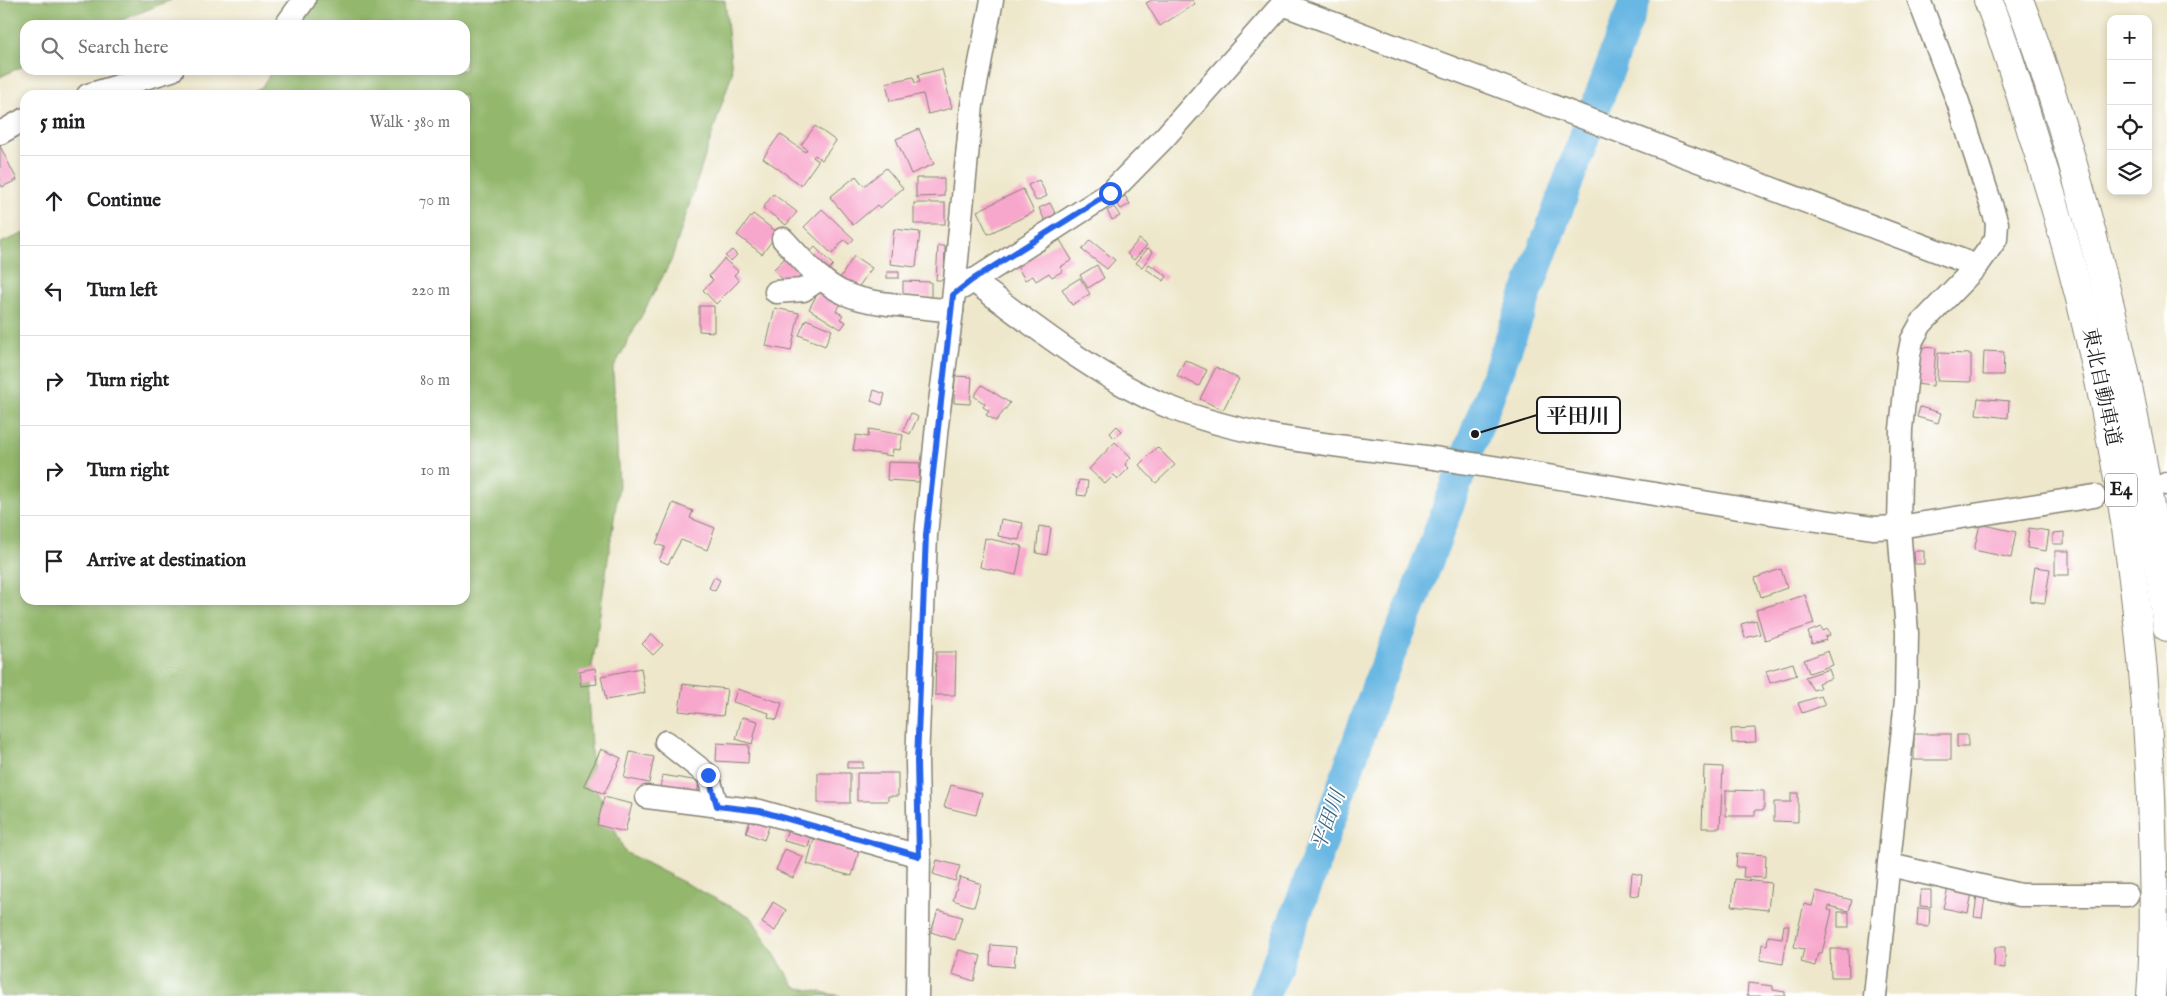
<!DOCTYPE html>
<meta charset="utf-8">
<style>
:root{--surface:#fff;--page:#f2f2f2;--text:#202124;--muted:#757577;--line:#e0e0e0}
body{margin:0;font-family:"IM FELL English","Noto Serif JP",serif;background:var(--page);color:var(--text)}
.controls{position:absolute;right:15px;top:15px;display:grid;overflow:hidden;border-radius:10px;box-shadow:0 2px 8px #0003}
.controls button{width:45px;height:45px;display:grid;place-items:center;padding:0;border:0;border-bottom:1px solid var(--line);background:var(--surface);color:var(--text);font:25px sans-serif}
.stop{position:absolute;width:15px;height:15px;margin:-11px;border:4px solid #2563eb;border-radius:50%;background:#fff}
.stop.end{background:#2563eb;border-color:#fff;box-shadow:0 1px 5px #0008}
.list{margin:0;padding:0;list-style:none}
h2{display:flex;justify-content:space-between;align-items:center;height:65px;margin:0;padding:0 20px;font-size:21px}
h2 small{font-size:16px;font-weight:400;color:var(--muted)}
.list li{display:grid;grid-template-columns:32px 1fr auto;gap:15px;align-items:center;box-sizing:border-box;height:90px;padding:0 20px;border-top:1px solid var(--line)}
.list b{display:block;font-size:19px;white-space:nowrap}
.list em{font-size:16px;font-style:normal;color:var(--muted)}
.icon{flex:none;width:28px;height:28px;fill:none;stroke:currentColor;stroke-width:2;stroke-linecap:round;stroke-linejoin:round}
.map{position:relative;flex:none;width:2167px;height:996px;overflow:hidden}
.search{position:absolute;background:var(--surface);box-shadow:0 2px 8px #0003;left:20px;top:20px;width:450px;height:55px;display:flex;align-items:center;gap:12px;box-sizing:border-box;padding:0 18px;border-radius:15px;color:var(--muted);font-size:19px}
.panel{position:absolute;background:var(--surface);box-shadow:0 2px 8px #0003;left:20px;top:90px;width:450px;height:515px;border-radius:15px}
.map>svg:first-child{display:block}
.forest{fill:#93b76c;stroke:#586a44}
.lines{fill:none;stroke-linecap:round;stroke-linejoin:round}
.river{stroke:#69b7e3;stroke-width:31}
.building{fill:#f8a7cc}
.minor-casing{stroke:#858274;stroke-width:25}
.highway-casing{stroke:#858274;stroke-width:30}
.minor{stroke:#fff;stroke-width:22}
.highway{stroke:#fff;stroke-width:28}
.route{stroke:#2563eb;stroke-width:6}
.labels{text-anchor:middle;dominant-baseline:central;stroke-width:4;stroke-linejoin:round;paint-order:stroke}
.shield{fill:#fff;stroke:#606060;stroke-width:1}
.shield-label{font-size:19px;font-weight:bold;fill:#1c1c1c}
.street-label{font-size:20px;fill:#1c1c1c;stroke:#fff}
.water-label{font-size:21px;font-style:italic;fill:#3f6276;stroke:#fff}
.leader{fill:none;stroke:#1c1c1c;stroke-width:2}
.callout-dot{fill:#1c1c1c;stroke:#fff;stroke-width:2}
.callout{fill:#fff;stroke:#1c1c1c;stroke-width:2}
.callout-label{font-size:21px;text-anchor:middle;font-weight:bold;fill:#1c1c1c}
</style>
<div class="map">
<svg width="2167" height="996" viewBox="0 0 2167 996">
<rect width="100%" height="100%" fill="#fff"/>
<filter id="ink" filterUnits="userSpaceOnUse"><feTurbulence type="fractalNoise" baseFrequency=".02" numOctaves="2"/><feDisplacementMap in="SourceGraphic" scale="10" xChannelSelector="R" yChannelSelector="G"/><feConvolveMatrix kernelMatrix="1 2 1 2 8 2 1 2 1" color-interpolation-filters="sRGB"/></filter>
<filter id="wash" filterUnits="userSpaceOnUse"><feTurbulence type="fractalNoise" baseFrequency=".0096" numOctaves="4" result="noise"/><feDisplacementMap in="SourceGraphic" scale="20" xChannelSelector="R" yChannelSelector="G"/><feGaussianBlur stdDeviation="1.12" result="paint"/><feColorMatrix in="noise" values="0 0 0 0 0 0 0 0 0 0 0 0 0 0 0 0 0 1.4 0 .05"/><feComposite in="paint" operator="in"/></filter>
<g filter="url(#wash)">
<rect width="100%" height="100%" fill="#eee7cb"/>
<g class="forest">
<polygon points="0,0 171,0 110,25 25,25 25,65 0,77"/>
<polygon points="315,0 725,0 732,73 671,261 613,369 619,485 588,694 593,782 625,852 751,917 795,987 841,996 0,996 0,243 25,233 25,600 465,600 465,95 245,95 262,87 272,70 465,70 465,25 300,25"/>
</g>
<g class="lines">
<polyline class="river" points="1264,996 1310,878 1378,683 1413,601 1475,434 1635,0"/>
</g>
<g id="blocks">
<g class="building">
<polygon points="1152,0 1192,0 1195,4 1160,26 1146,3"/>
<polygon points="942,69 952,108 928,114 923,94 890,101 886,83 913,77 915,83 920,82 918,75"/>
<polygon points="815,126 836,141 822,160 815,155 813,157 818,161 801,185 763,158 780,134 805,152 807,149 801,145"/>
<polygon points="919,129 934,164 911,174 896,139"/>
<polygon points="0,146 17,180 2,187 0,182"/>
<polygon points="886,168 903,188 880,208 877,205 853,225 830,197 856,176 864,186"/>
<polygon points="916,178 944,178 944,196 916,197"/>
<polygon points="1039,180 1047,196 1036,201 1028,185"/>
<polygon points="1023,189 1034,212 988,234 977,211"/>
<polygon points="773,194 797,212 786,225 763,208"/>
<polygon points="1125,196 1130,204 1121,209 1116,202"/>
<rect x="914" y="203" width="31" height="21"/>
<polygon points="1050,203 1056,215 1045,221 1039,208"/>
<polygon points="1114,207 1120,216 1112,220 1107,211"/>
<polygon points="822,209 854,239 849,244 844,240 832,254 804,227"/>
<polygon points="753,214 778,233 762,254 737,235"/>
<polygon points="894,229 920,232 916,267 890,264"/>
<polygon points="1139,239 1147,245 1134,260 1127,254"/>
<polygon points="1060,240 1072,260 1060,267 1063,271 1052,277 1049,273 1036,281 1033,276 1025,280 1017,266"/>
<polygon points="1090,240 1115,260 1107,269 1082,250"/>
<polygon points="938,246 945,246 944,280 936,280"/>
<polygon points="815,247 833,265 826,272 808,254"/>
<polygon points="1148,248 1153,252 1142,267 1136,263"/>
<polygon points="732,250 737,255 731,261 725,256"/>
<polygon points="854,256 872,268 857,289 840,278"/>
<polygon points="785,258 802,274 791,287 773,270"/>
<polygon points="724,259 738,271 734,275 739,281 716,304 703,290 713,280 709,276"/>
<polygon points="1149,264 1167,276 1164,281 1146,269"/>
<polygon points="1097,265 1104,278 1088,288 1080,275"/>
<rect x="887" y="272" width="12" height="6"/>
<polygon points="1080,278 1090,294 1072,305 1062,289"/>
<polygon points="903,281 931,282 931,297 903,296"/>
<polygon points="820,289 842,303 836,311 843,315 840,319 846,322 841,329 809,309"/>
<polygon points="699,306 714,306 714,332 699,331"/>
<polygon points="775,308 799,313 791,351 766,346"/>
<polygon points="806,319 832,330 825,346 799,335"/>
<polygon points="1918,347 1936,348 1933,386 1915,384"/>
<polygon points="1984,351 2004,352 2003,375 1983,375"/>
<polygon points="1938,353 1971,354 1971,382 1937,381"/>
<polygon points="1185,360 1207,370 1199,386 1177,376"/>
<polygon points="1216,367 1239,379 1223,410 1200,399"/>
<polygon points="955,376 972,377 970,404 954,403"/>
<polygon points="982,385 1010,403 996,421 986,415 989,411 983,407 985,404 974,396"/>
<polygon points="874,390 885,394 882,405 871,401"/>
<polygon points="1978,398 2009,401 2008,418 1976,414"/>
<polygon points="1920,407 1941,413 1938,423 1917,417"/>
<polygon points="911,413 918,417 910,434 903,431"/>
<polygon points="1117,426 1122,431 1114,438 1110,433"/>
<polygon points="869,429 903,435 900,450 893,449 892,456 853,450 856,435 868,437"/>
<polygon points="1115,442 1131,457 1125,464 1129,468 1118,479 1114,475 1105,484 1089,469"/>
<polygon points="1157,447 1175,465 1156,483 1139,465"/>
<polygon points="888,462 920,463 919,482 887,480"/>
<polygon points="1079,480 1088,481 1086,496 1077,495"/>
<polygon points="673,503 693,511 690,518 715,528 707,550 681,540 668,564 659,560 665,547 656,544"/>
<polygon points="1001,519 1023,523 1019,540 998,536"/>
<polygon points="1980,524 2016,532 2011,558 1974,550"/>
<polygon points="1039,526 1051,528 1047,555 1036,553"/>
<polygon points="2029,528 2049,531 2046,551 2027,548"/>
<polygon points="2064,532 2064,544 2053,544 2053,533"/>
<polygon points="985,538 1022,546 1016,575 980,567"/>
<polygon points="1914,551 1924,551 1924,564 1915,564"/>
<rect x="2055" y="551" width="14" height="24"/>
<polygon points="2035,567 2050,569 2045,603 2030,601"/>
<polygon points="1781,569 1787,588 1761,597 1755,578"/>
<polygon points="714,577 720,580 715,591 709,588"/>
<polygon points="1805,595 1814,624 1765,640 1756,610"/>
<polygon points="1756,620 1760,634 1745,638 1741,624"/>
<polygon points="1821,627 1823,631 1828,629 1830,635 1825,637 1826,640 1812,644 1808,632"/>
<polygon points="652,634 663,645 653,655 642,644"/>
<polygon points="1828,651 1833,665 1809,673 1804,660"/>
<polygon points="936,652 956,652 955,695 935,695"/>
<polygon points="1793,663 1797,675 1770,683 1766,671"/>
<polygon points="595,668 597,684 581,686 579,671"/>
<polygon points="641,668 645,693 606,700 601,676"/>
<polygon points="1829,669 1832,678 1818,683 1820,688 1813,690 1805,677"/>
<polygon points="683,684 727,689 723,716 679,711"/>
<polygon points="737,689 782,703 777,720 768,717 769,713 733,702"/>
<polygon points="1821,696 1825,705 1802,713 1798,703"/>
<polygon points="742,717 758,721 752,744 736,739"/>
<polygon points="1755,728 1756,742 1732,743 1731,729"/>
<rect x="1914" y="734" width="37" height="26"/>
<rect x="1957" y="735" width="11" height="12"/>
<polygon points="717,743 749,745 748,763 716,761"/>
<polygon points="601,749 621,758 604,794 584,785"/>
<polygon points="630,752 654,757 649,783 624,778"/>
<rect x="847" y="762" width="16" height="6"/>
<polygon points="1704,766 1723,767 1720,828 1702,828"/>
<rect x="818" y="773" width="32" height="30"/>
<polygon points="857,773 898,773 898,796 888,796 888,801 857,801"/>
<polygon points="662,775 699,781 697,795 660,790"/>
<polygon points="951,785 982,793 976,815 944,807"/>
<polygon points="1726,790 1764,791 1764,810 1755,810 1755,816 1726,816"/>
<polygon points="1791,793 1798,793 1798,822 1774,821 1774,802 1791,802"/>
<polygon points="604,797 632,804 625,832 597,825"/>
<polygon points="751,818 770,824 764,840 746,833"/>
<polygon points="789,826 812,832 808,847 784,841"/>
<polygon points="814,839 859,851 852,876 807,864"/>
<polygon points="785,849 803,857 793,878 776,870"/>
<polygon points="1737,853 1766,855 1765,878 1743,877 1744,867 1736,867"/>
<polygon points="937,860 960,866 955,881 933,874"/>
<polygon points="1632,873 1642,875 1639,896 1630,895"/>
<polygon points="960,877 981,884 974,907 953,900"/>
<polygon points="1735,879 1771,883 1768,910 1732,906"/>
<polygon points="1948,888 1972,893 1968,913 1943,908"/>
<polygon points="1921,890 1931,890 1931,907 1920,906"/>
<polygon points="1816,891 1852,900 1849,911 1829,906 1828,910 1832,911 1822,953 1818,953 1815,966 1801,962 1804,949 1794,947 1804,904 1812,906"/>
<polygon points="1977,896 1985,897 1982,918 1974,917"/>
<polygon points="773,902 786,910 775,931 762,923"/>
<polygon points="1918,908 1930,909 1929,927 1917,926"/>
<polygon points="938,910 962,917 955,940 931,932"/>
<rect x="1838" y="912" width="11" height="15"/>
<polygon points="1784,925 1789,925 1783,964 1760,960 1762,944 1767,945 1768,936 1782,938"/>
<polygon points="991,945 1016,947 1014,967 990,965"/>
<polygon points="1995,947 2005,947 2005,968 1994,967"/>
<polygon points="1830,949 1848,949 1849,977 1831,977"/>
<polygon points="959,950 981,956 974,981 952,974"/>
<polygon points="1748,983 1773,986 1773,990 1785,992 1785,996 1747,996"/>
</g>
</g>
</g>
<g filter="url(#ink)">
<use href="#blocks" fill-opacity="0" stroke="#858274" stroke-width="1"/>
<g class="lines">
<defs>
<g id="minor">
<polyline points="1282,4 1977,266"/>
<polyline points="286,25 304,0"/>
<polyline points="88,95 172,70"/>
<polyline points="0,133 25,119"/>
<path d="M783 239C802 259 820 283 846 294 869 305 924 307 952 311"/>
<path d="M972 280C1031 324 1101 380 1169 407 1259 443 1359 446 1454 461 1594 482 1734 510 1874 528L1899 527 2094 496"/>
<polyline points="962,288 1110,193 1164,138 1286,0"/>
<polyline points="776,292 803,290 821,278"/>
<polyline points="2166,484 2167,484"/>
<polyline points="666,742 708,775 717,806"/>
<polyline points="647,797 760,811 919,856"/>
<polyline points="1890,865 2020,895 2127,895"/>
<polyline points="917,996 919,856 917,761 926,535 937,425 952,311 972,105 992,0"/>
<polyline points="1875,996 1906,700 1907,633 1899,527 1901,429 1909,355 1912,340 1921,324 1977,266 1996,239 1997,223 1958,102 1919,0"/>
</g>
<g id="highway">
<path d="M1988 0C2006 44 2019 90 2033 136 2104 354 2142 568 2151 797 2153 863 2156 930 2151 996"/>
<path d="M2019 0C2044 65 2065 134 2083 201 2122 341 2150 482 2167 627"/>
</g>
</defs>
<use href="#minor" class="minor-casing"/>
<use href="#highway" class="highway-casing"/>
<use href="#minor" class="minor"/>
<use href="#highway" class="highway"/>
</g>
</g>
<g class="lines" filter="url(#ink)">
<polyline class="route" points="708,775 717,806 760,811 919,856 917,761 926,535 953,295 972,280 1110,193"/>
</g>
<g class="labels">
<rect class="shield" x="2105" y="473.5" width="32" height="33" rx="4"/>
<g class="shield-label">
<text x="2121" y="490">E4</text>
</g>
<g class="street-label">
<text transform="translate(2101 387) rotate(78)">東北自動車道</text>
</g>
<g class="water-label">
<text transform="translate(1329 821) rotate(-70)">平田川</text>
</g>
</g>
<path class="leader" d="M1475 434L1537 415"/>
<circle class="callout-dot" cx="1475" cy="434" r="5"/>
<rect class="callout" x="1537" y="397" width="83" height="36" rx="5"/>
<g class="callout-label">
<text x="1578" y="423">平田川</text>
</g>
</svg>
<div class="controls">
<button>+</button>
<button>−</button>
<button><svg class="icon" aria-label="locate" viewBox="0 0 24 24"><circle cx="12" cy="12" r="6"/><path d="M12 2v4M12 18v4M2 12h4M18 12h4"/></svg></button>
<button><svg class="icon" aria-label="layers" viewBox="0 0 24 24"><path d="M12 4l9 5-9 5-9-5zM3 14l9 5 9-5"/></svg></button>
</div>
<div class="stop" style="left:1110px;top:193px"></div>
<div class="stop end" style="left:708px;top:775px"></div>
<div class="search"><svg class="icon" aria-label="search" viewBox="0 0 24 24"><circle cx="10" cy="10" r="6"/><path d="M15 15l6 6"/></svg>Search here</div>
<section class="panel">
<h2>5 min<small>Walk · 380 m</small></h2>
<ul class="list">
<li><svg class="icon" aria-label="ahead" viewBox="0 0 24 24"><path d="M12 20V5M6 11l6-6 6 6"/></svg><div><b>Continue</b></div><em>70 m</em></li>
<li><svg class="icon" aria-label="left" viewBox="0 0 24 24"><path d="M17 20v-9H6M10 6l-5 5 5 5"/></svg><div><b>Turn left</b></div><em>220 m</em></li>
<li><svg class="icon" aria-label="right" viewBox="0 0 24 24"><path d="M7 20v-9h11M14 6l5 5-5 5"/></svg><div><b>Turn right</b></div><em>80 m</em></li>
<li><svg class="icon" aria-label="right" viewBox="0 0 24 24"><path d="M7 20v-9h11M14 6l5 5-5 5"/></svg><div><b>Turn right</b></div><em>10 m</em></li>
<li><svg class="icon" aria-label="arrive" viewBox="0 0 24 24"><path d="M6 21V4h12l-3 4 3 4H6"/></svg><div><b>Arrive at destination</b></div></li>
</ul>
</section>
</div>
